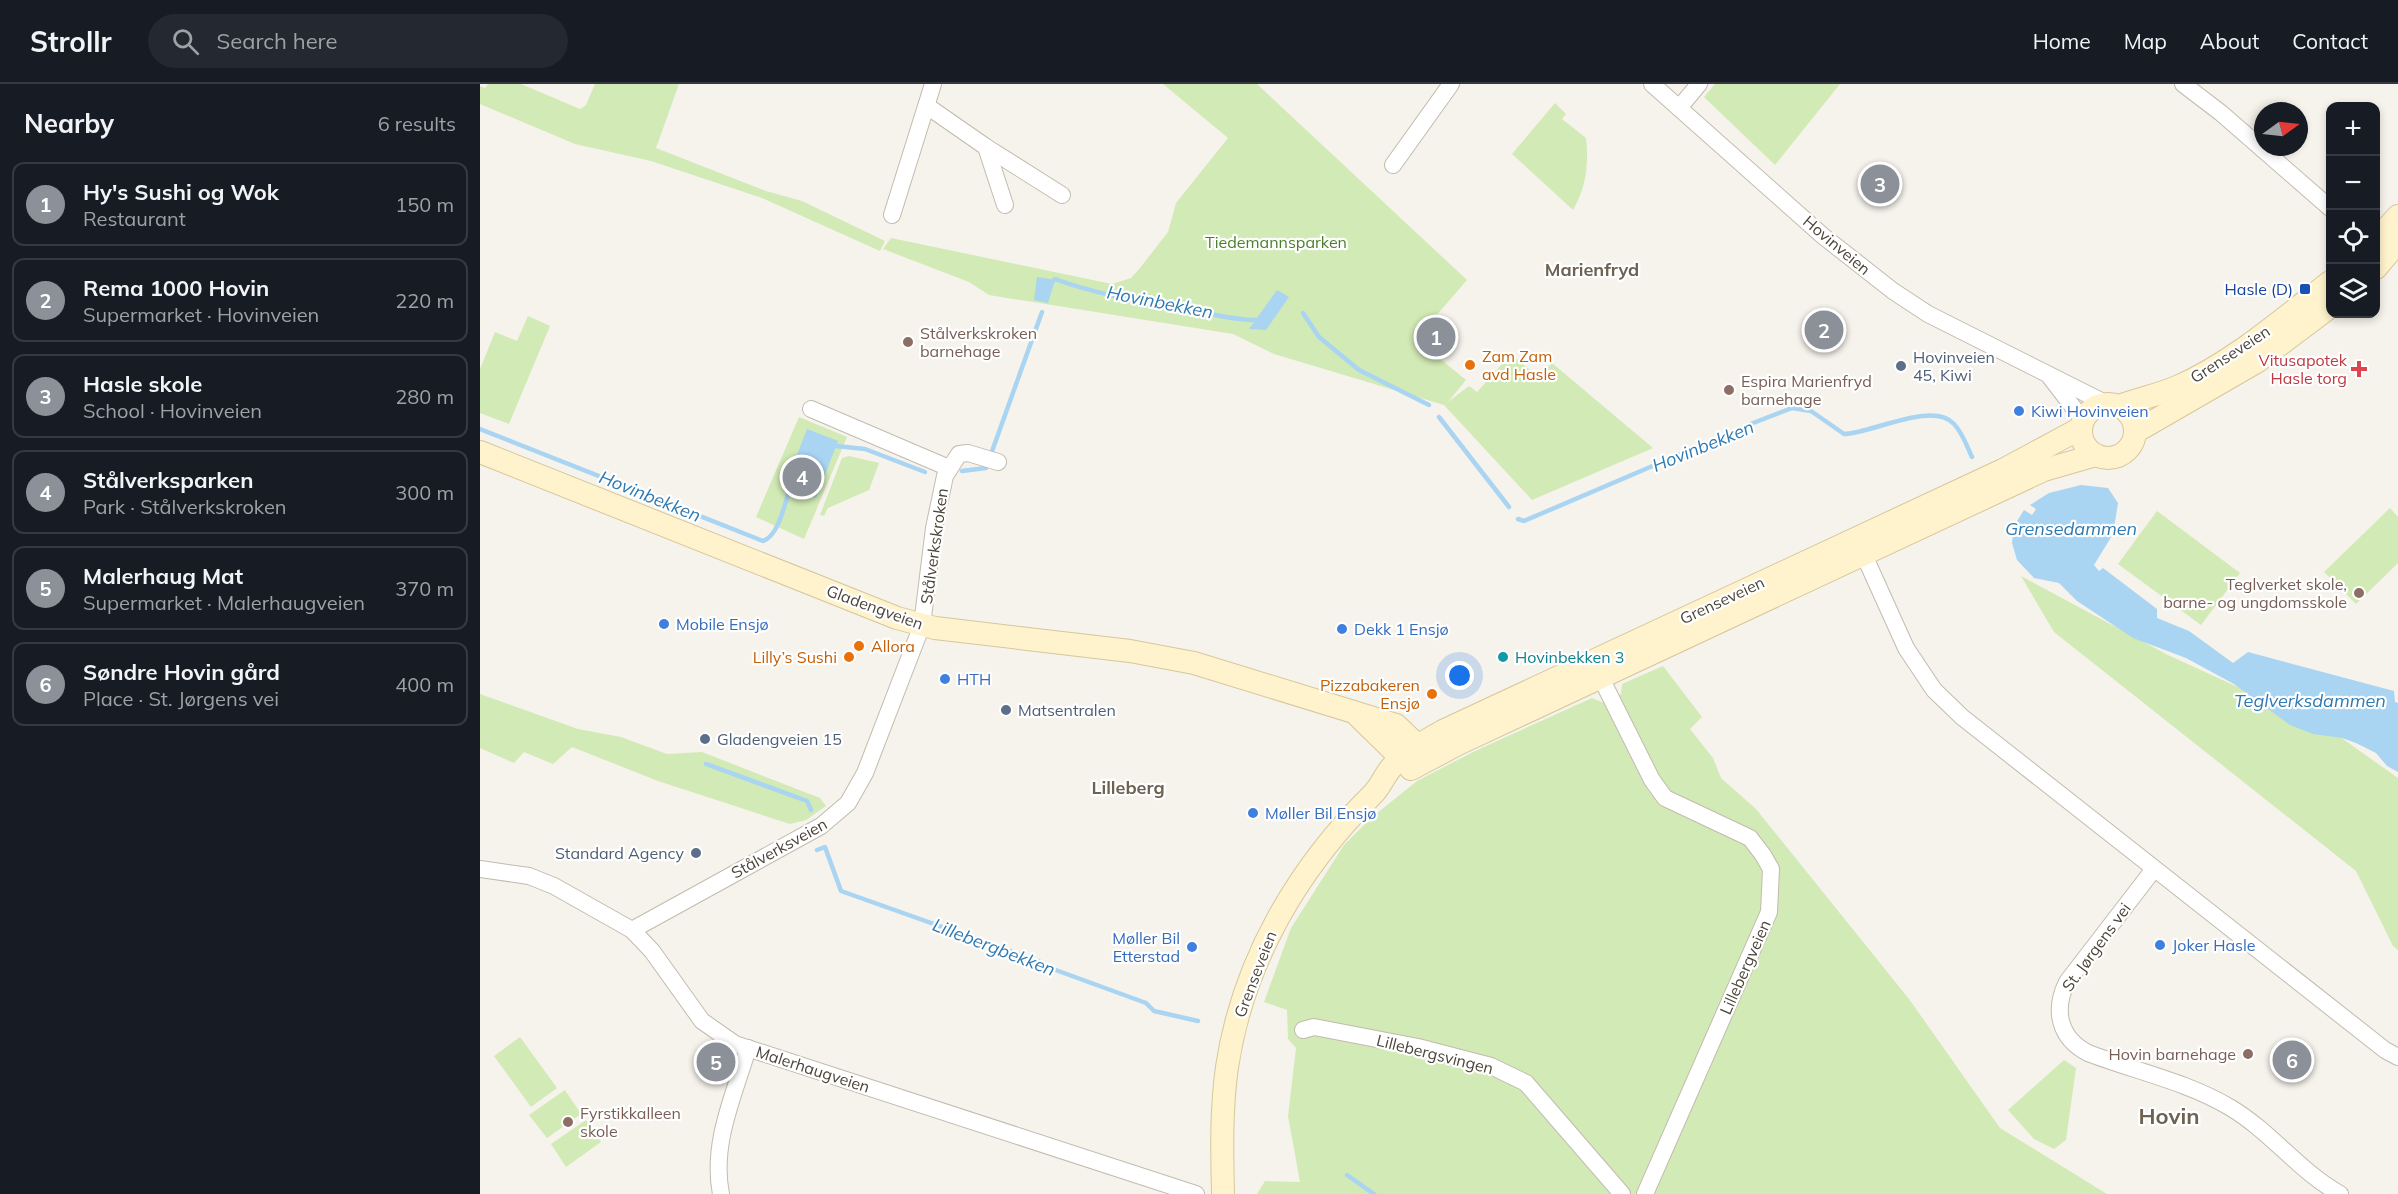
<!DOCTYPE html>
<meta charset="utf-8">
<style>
:root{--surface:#171b24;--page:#242831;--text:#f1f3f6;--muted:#9ea1a6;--line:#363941;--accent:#8c9099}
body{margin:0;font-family:Mulish,sans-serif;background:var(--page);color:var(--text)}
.controls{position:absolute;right:18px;top:18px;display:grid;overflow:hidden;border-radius:12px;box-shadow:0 3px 9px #0003}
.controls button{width:54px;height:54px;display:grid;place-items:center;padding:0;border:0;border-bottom:2px solid var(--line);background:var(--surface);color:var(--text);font:30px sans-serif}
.compass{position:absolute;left:1774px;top:18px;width:54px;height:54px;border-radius:50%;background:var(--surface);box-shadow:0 3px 9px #0003;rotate:75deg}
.you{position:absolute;left:980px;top:592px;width:21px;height:21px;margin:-15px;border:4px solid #fff;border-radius:50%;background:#1a73e8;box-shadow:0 0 0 9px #1a73e833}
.badge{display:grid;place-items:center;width:39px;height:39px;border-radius:50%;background:var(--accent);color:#fff;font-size:20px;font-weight:700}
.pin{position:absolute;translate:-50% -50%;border:3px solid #fff;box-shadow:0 2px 6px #0006}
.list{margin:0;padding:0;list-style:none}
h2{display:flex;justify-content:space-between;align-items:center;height:78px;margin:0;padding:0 24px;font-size:26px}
h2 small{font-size:20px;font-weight:400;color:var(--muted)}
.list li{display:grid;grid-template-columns:39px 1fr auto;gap:18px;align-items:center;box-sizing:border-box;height:84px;margin:0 12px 12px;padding:0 12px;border:2px solid var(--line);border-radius:12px}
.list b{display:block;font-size:22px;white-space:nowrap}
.list p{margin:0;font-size:20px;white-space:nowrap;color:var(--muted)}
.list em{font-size:20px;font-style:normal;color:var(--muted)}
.icon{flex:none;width:33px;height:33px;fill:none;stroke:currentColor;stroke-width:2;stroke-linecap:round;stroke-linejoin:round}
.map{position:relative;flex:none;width:1918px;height:1110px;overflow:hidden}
header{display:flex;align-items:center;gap:36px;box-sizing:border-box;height:84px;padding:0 30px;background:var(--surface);border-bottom:2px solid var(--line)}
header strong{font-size:28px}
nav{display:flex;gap:33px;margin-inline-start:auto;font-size:21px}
.search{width:420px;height:54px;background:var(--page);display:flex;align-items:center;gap:15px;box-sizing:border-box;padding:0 21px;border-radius:33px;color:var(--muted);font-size:22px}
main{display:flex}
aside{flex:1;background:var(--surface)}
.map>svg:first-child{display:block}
.green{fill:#d2eab5}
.water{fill:#a9d4f2}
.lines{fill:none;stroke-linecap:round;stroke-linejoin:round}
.stream{stroke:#a9d4f2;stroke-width:4.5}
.street-casing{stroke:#c2bbae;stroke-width:18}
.secondary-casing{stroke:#d6c79b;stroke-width:24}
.street{stroke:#fff;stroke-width:16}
.secondary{stroke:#fff3cd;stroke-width:22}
.transit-dot{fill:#1a4fb4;stroke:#fff;stroke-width:2}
.education-dot{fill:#8d6e63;stroke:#fff;stroke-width:2}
.food-dot{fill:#e8710a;stroke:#fff;stroke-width:2}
.service-dot{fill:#5c6f8a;stroke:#fff;stroke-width:2}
.health-dot{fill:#e0444e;stroke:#fff;stroke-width:2}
.shop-dot{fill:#3f7fe0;stroke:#fff;stroke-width:2}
.culture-dot{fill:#0f9aa8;stroke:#fff;stroke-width:2}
.labels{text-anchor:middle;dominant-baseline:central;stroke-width:4.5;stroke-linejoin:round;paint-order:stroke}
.park-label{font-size:16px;fill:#4a7f2a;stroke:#fff}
.street-label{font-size:16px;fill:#4b4439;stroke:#fff}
.transit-label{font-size:16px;fill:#164399;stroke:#fff;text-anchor:end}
.education-label{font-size:16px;fill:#785e54;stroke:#fff;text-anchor:start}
.food-label{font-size:16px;fill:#c56008;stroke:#fff;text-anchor:start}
.service-label{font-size:16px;fill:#4e5e75;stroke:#fff;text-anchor:start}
.health-label{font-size:16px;fill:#be3a42;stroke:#fff;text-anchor:end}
.shop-label{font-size:16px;fill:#366cbe;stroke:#fff;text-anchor:start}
.culture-label{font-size:16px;fill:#0d838f;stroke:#fff;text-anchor:start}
.neighbourhood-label{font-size:18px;font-weight:bold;fill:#6e6250;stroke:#fff}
.water-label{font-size:18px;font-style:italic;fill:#2e7ab2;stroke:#fff}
.district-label{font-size:22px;font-weight:bold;fill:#6e6250;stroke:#fff}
</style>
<header>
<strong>Strollr</strong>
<div class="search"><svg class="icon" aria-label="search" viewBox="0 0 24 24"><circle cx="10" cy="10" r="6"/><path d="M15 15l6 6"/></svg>Search here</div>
<nav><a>Home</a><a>Map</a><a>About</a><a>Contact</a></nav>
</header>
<main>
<aside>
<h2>Nearby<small>6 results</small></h2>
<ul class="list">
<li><span class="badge">1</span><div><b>Hy's Sushi og Wok</b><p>Restaurant</p></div><em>150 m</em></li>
<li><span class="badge">2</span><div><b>Rema 1000 Hovin</b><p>Supermarket · Hovinveien</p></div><em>220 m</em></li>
<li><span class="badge">3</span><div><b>Hasle skole</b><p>School · Hovinveien</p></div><em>280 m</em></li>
<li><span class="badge">4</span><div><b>Stålverksparken</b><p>Park · Stålverkskroken</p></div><em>300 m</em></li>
<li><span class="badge">5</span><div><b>Malerhaug Mat</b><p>Supermarket · Malerhaugveien</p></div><em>370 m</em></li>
<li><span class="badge">6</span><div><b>Søndre Hovin gård</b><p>Place · St. Jørgens vei</p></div><em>400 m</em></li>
</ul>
</aside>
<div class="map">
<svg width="1918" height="1110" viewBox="0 0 1918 1110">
<rect width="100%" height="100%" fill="#f6f3ec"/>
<g class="green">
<polygon points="8,0 41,0 100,25 106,21 115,0 199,0 176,64 286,107 322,117 405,157 400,167 282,114 171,77 95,60 0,20 0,2 5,4"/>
<polygon points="683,0 777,0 987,196 936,255 986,296 968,318 989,302 997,308 1031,270 1058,293 1072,279 1173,364 1052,416 964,321 794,270 753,250 509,211 489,198 403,165 411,154 632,200 651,194 660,184 688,148 696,119 748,54"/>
<polygon points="1235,0 1360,0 1295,81 1224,13"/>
<path d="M1075 19 1086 30 1082 35 1106 54C1109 80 1106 104 1093 126L1032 70Z"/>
<polygon points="48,232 70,242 29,340 0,329 0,285 15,248 37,257"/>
<polygon points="319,333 367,353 324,455 276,433"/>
<polygon points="369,372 399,379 389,406 348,424 344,432 340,431 362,374"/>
<polygon points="1910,424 1918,433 1918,479 1876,520 1844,488"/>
<polygon points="1677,427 1760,489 1721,541 1638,480"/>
<polygon points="1541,492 1688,571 1762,605 1815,621 1918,694 1918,866 1913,862 1876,787 1574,548"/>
<polygon points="1183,582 1222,633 1210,645 1233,674 1241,694 1276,725 1429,915 1520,1044 1627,1110 777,1110 785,1097 820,1098 808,1032 816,964 808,955 807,926 784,918 811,844 864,761 891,734 937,697 995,667 1112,614 1124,619 1141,610 1142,600"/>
<polygon points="0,610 98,645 141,653 187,670 222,668 340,714 346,722 326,736 310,740 178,697 92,663 73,680 44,668 34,679 0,664"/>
<polygon points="40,953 77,1004 51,1023 14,972"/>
<polygon points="1584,976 1596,984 1586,1056 1574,1065 1554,1055 1528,1026"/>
<polygon points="85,1006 101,1030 67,1054 49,1031"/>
<polygon points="106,1036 121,1058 86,1083 71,1060"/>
</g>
<g class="water">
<polygon points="557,193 575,196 568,219 554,216"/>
<polygon points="797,206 809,213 786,246 769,245"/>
<polygon points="327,345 358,357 336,414 305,402"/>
<polygon points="1601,401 1628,404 1638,419 1633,450 1614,481 1619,487 1623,484 1677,525 1677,534 1709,547 1753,579 1768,568 1914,607 1915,618 1918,619 1918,688 1907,682 1896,669 1876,659 1862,654 1833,650 1810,641 1754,600 1706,574 1653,554 1597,517 1579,499 1554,494 1537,476 1532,459 1534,442 1544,426 1552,431 1556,425 1550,421 1569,409"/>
</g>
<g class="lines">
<g class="stream">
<path d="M570 200 575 195C618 211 665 218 710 226 732 230 758 237 779 236"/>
<polyline points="823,229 839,253 879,286 949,321"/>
<polyline points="959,333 1029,423"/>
<path d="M0 345 283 457C299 452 305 418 310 404"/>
<polyline points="356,362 385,365 445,388"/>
<polyline points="482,387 506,384 562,228"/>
<path d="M1038 435 1044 437 1217 363 1245 355 1268 341 1312 324 1331 327 1364 350C1390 350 1453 316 1474 340 1482 348 1487 362 1492 373"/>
<polyline points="226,680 327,717 331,726"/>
<polyline points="337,766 345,763 361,807 561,878 562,881 666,919 674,927 718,937"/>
<polyline points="867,1091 894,1110"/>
</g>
<defs>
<g id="street">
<polyline points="1172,0 1343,152 1413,207 1448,230 1627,320"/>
<polyline points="1703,0 1741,29 1850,124"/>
<polyline points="447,22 506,63 582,111"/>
<polyline points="1199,24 1219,0"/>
<polyline points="506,63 525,121"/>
<polyline points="913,81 971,0"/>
<polyline points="412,131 453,0"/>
<polyline points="1570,293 1603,336"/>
<polyline points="331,325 469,384"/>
<polyline points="1379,460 1426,564 1454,606 1482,633 1905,966 1918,973"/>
<polyline points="1119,584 1120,592 1172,696 1185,714 1270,754 1283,771 1291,785 1289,828 1165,1110"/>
<polyline points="0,785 49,792 74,802 152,846 172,867 222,937 255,960 716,1110"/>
<path d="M1674 785 1587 898C1573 926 1579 954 1608 969 1655 987 1708 998 1751 1024 1791 1048 1819 1087 1860 1110"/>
<polyline points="152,846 341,742 368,719 385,689 442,541 454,444 465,392 479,370 488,369 518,378"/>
<polyline points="823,946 834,943 938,963 1011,982 1046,999 1142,1110"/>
<path d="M241 1110C231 1059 254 1012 268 964"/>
</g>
<g id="secondary">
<polyline points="1896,156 1918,132"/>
<polyline points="1896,184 1912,165 1918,140"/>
<circle cx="1628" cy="347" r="27"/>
<path d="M1639 322C1658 315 1678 311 1697 303 1752 279 1803 235 1850 198"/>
<polyline points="1655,348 1778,277 1850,223"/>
<polyline points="0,368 417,534 455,544 650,567 714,579 916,641 938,662 940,676"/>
<polyline points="877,631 922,675 935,679"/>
<polyline points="931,685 978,660 1564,386 1616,371"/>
<path d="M743 1110C742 1068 741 1025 747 983 763 877 818 784 893 710 901 702 904 692 911 684 925 668 945 657 963 647L1523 386 1601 344"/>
</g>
</defs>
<use href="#street" class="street-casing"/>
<use href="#secondary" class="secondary-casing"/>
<use href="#street" class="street"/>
<use href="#secondary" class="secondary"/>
</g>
<rect class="transit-dot" x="1819" y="199" width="12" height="12" rx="3"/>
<g class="education-dot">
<circle cx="428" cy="258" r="6"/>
<circle cx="1249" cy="306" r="6"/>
<circle cx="1879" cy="509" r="6"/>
<circle cx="1768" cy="970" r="6"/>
<circle cx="88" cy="1038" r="6"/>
</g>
<g class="food-dot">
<circle cx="990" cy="281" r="6"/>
<circle cx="379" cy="562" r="6"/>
<circle cx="369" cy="573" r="6"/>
<circle cx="952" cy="610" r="6"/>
</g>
<g class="service-dot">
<circle cx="1421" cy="282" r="6"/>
<circle cx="526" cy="626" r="6"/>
<circle cx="225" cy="655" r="6"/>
<circle cx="216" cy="769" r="6"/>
</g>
<path class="health-dot" d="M1876 276h6v6h6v6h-6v6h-6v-6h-6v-6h6z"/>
<g class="shop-dot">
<circle cx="1539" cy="327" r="6"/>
<circle cx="184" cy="540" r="6"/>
<circle cx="862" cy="545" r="6"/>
<circle cx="465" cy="595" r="6"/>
<circle cx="773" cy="729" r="6"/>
<circle cx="1680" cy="861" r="6"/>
<circle cx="712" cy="863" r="6"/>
</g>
<circle class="culture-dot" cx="1023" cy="573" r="6"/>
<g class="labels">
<g class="park-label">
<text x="796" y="158">Tiedemannsparken</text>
</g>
<g class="street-label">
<text transform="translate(1357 161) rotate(40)">Hovinveien</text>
<text transform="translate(1750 270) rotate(-33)">Grenseveien</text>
<text transform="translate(454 462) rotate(-82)">Stålverkskroken</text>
<text transform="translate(1242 516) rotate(-25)">Grenseveien</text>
<text transform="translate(395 523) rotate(20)">Gladengveien</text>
<text transform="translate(299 764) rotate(-29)">Stålverksveien</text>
<text transform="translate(1616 863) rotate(-54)">St. Jørgens vei</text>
<text transform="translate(1265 883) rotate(-66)">Lillebergveien</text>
<text transform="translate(775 890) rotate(-69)">Grenseveien</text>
<text transform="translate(955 970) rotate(14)">Lillebergsvingen</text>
<text transform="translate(333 985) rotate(18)">Malerhaugveien</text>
</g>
<g class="transit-label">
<text x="1813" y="205">Hasle (D)</text>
</g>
<g class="education-label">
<text x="440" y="249">Stålverkskroken<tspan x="440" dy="18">barnehage</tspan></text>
<text x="1261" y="297">Espira Marienfryd<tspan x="1261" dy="18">barnehage</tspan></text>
<text x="1867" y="500" text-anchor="end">Teglverket skole,<tspan x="1867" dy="18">barne- og ungdomsskole</tspan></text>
<text x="1756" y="970" text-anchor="end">Hovin barnehage</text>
<text x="100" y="1029">Fyrstikkalleen<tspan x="100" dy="18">skole</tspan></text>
</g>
<g class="food-label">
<text x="1002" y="272">Zam Zam<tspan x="1002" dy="18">avd Hasle</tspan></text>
<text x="391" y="562">Allora</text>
<text x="357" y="573" text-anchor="end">Lilly’s Sushi</text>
<text x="940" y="601" text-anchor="end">Pizzabakeren<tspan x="940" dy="18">Ensjø</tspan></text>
</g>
<g class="service-label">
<text x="1433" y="273">Hovinveien<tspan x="1433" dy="18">45, Kiwi</tspan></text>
<text x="538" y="626">Matsentralen</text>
<text x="237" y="655">Gladengveien 15</text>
<text x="204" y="769" text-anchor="end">Standard Agency</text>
</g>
<g class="health-label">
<text x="1867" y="276">Vitusapotek<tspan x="1867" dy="18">Hasle torg</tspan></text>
</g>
<g class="shop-label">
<text x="1551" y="327">Kiwi Hovinveien</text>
<text x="196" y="540">Mobile Ensjø</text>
<text x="874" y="545">Dekk 1 Ensjø</text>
<text x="477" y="595">HTH</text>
<text x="785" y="729">Møller Bil Ensjø</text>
<text x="700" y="854" text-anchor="end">Møller Bil<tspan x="700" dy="18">Etterstad</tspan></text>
<text x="1692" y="861">Joker Hasle</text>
</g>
<g class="culture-label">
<text x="1035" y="573">Hovinbekken 3</text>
</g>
<g class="neighbourhood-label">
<text x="1112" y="185">Marienfryd</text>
<text x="648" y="703">Lilleberg</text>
</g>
<g class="water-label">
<text transform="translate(680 218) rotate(11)">Hovinbekken</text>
<text transform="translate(1223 362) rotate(-22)">Hovinbekken</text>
<text transform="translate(170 412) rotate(22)">Hovinbekken</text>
<text x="1591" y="444">Grensedammen</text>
<text x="1830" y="616">Teglverksdammen</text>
<text transform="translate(514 863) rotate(21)">Lillebergbekken</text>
</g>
<g class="district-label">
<text x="1689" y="1032">Hovin</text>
</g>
</g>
</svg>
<div class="controls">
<button>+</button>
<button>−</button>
<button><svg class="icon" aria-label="locate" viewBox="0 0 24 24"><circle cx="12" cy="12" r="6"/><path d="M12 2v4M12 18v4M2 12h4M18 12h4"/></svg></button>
<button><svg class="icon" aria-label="layers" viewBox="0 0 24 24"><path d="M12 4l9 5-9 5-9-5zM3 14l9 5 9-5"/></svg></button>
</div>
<svg class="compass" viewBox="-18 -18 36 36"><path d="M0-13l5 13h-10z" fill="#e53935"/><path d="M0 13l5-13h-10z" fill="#9ea1a6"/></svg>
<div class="you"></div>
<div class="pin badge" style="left:956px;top:253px">1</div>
<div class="pin badge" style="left:1344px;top:246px">2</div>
<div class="pin badge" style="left:1400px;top:100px">3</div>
<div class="pin badge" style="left:322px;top:393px">4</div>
<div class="pin badge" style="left:236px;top:978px">5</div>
<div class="pin badge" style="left:1812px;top:976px">6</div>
</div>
</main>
